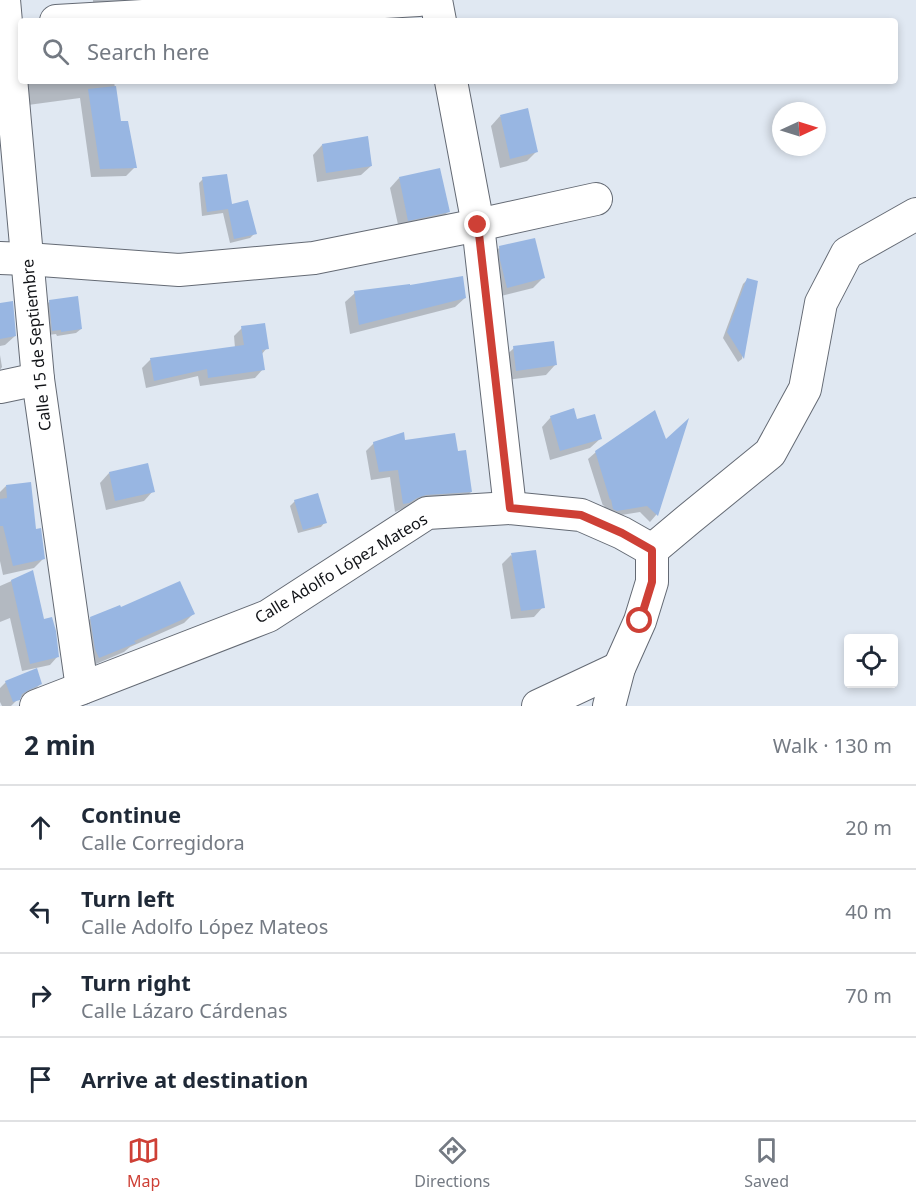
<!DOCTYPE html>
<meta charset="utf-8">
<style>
:root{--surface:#fff;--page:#f6f6f7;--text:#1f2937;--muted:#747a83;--line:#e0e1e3;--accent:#ce4036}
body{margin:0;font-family:"Noto Sans",sans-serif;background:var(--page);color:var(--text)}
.controls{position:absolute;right:18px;bottom:18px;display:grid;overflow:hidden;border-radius:6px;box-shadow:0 3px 9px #0003}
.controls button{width:54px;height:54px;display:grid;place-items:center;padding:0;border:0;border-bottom:2px solid var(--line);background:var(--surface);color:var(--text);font:30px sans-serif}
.compass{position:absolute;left:772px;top:102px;width:54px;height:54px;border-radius:50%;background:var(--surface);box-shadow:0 3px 9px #0003;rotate:86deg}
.stop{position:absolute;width:18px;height:18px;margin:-14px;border:4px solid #ce4036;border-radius:50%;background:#fff}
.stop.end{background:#ce4036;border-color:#fff;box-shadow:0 2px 6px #0008}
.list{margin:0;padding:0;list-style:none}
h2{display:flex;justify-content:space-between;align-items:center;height:78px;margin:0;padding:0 24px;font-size:26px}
h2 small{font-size:20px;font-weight:400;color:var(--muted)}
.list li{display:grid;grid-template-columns:39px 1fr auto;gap:18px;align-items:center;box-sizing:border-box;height:84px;padding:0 24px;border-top:2px solid var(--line)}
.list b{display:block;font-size:22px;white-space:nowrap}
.list p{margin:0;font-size:20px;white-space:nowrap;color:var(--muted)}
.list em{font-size:20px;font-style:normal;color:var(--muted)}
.icon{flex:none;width:33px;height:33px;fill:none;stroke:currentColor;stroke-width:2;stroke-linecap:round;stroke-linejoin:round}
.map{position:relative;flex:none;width:916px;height:706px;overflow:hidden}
.search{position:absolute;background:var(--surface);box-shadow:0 3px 9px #0003;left:18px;right:18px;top:18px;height:66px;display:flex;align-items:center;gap:15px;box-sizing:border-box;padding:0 21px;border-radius:6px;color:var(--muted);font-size:22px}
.sheet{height:414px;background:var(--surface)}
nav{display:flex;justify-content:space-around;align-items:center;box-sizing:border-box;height:84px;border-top:2px solid var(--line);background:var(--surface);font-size:16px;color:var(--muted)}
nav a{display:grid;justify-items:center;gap:3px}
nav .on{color:var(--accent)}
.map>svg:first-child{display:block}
.shadow{fill:#0003}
.building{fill:#98b6e2}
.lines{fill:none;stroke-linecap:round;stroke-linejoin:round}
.street-casing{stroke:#646a74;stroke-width:34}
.street{stroke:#fff;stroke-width:32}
.route{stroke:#ce4036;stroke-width:8}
.labels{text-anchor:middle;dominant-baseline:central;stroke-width:4.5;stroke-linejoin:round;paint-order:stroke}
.street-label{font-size:16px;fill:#111317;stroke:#fff}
</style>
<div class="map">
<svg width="916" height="706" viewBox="0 0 916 706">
<rect width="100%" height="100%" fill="#e0e8f2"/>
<g class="shadow">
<polygon points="93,0 125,0 123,3 93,5"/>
<polygon points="23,81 114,81 120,123 135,167 126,176 91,177 80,98 28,105"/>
<polygon points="500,116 536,152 527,161 500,168 491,126"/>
<polygon points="322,145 371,166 361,175 317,182 313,155"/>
<polygon points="399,178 448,212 438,221 399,229 390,188"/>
<polygon points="203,179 231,205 255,233 250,238 230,243 223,213 202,216 199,183"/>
<polygon points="499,248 543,278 533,288 497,297 490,257"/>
<polygon points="748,279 757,282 742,359 738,362 723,338 743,284"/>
<polygon points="355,293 465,298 455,307 350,334 345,302"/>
<polygon points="50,301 81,329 76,333 57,336 56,334 48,335 45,306"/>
<polygon points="0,304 15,336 5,345 0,346"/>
<polygon points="242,328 267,348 261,355 263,369 255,378 200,386 198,376 146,388 142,368 150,360 235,348 234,336"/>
<polygon points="514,348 555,365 546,375 507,380 504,357"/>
<polygon points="0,355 2,367 0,370"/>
<polygon points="551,417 576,421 600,439 590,448 550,460 542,427"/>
<polygon points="686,423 656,515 650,522 640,512 609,517 606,516 604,505 603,506 588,459 596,452 666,442"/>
<polygon points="404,441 457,453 471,492 463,500 416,503 395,512 390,477 371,480 366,451 374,443"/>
<polygon points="109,473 153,491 144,501 106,510 100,483"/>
<polygon points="6,486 35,531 44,558 34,568 3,575 0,561 0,492"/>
<polygon points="295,501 325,522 321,527 298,533 290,506"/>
<polygon points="511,555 543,607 534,617 511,619 502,564"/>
<polygon points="32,572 43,621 58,656 50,665 22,671 10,618 0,622 0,586"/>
<polygon points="120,609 194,613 184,623 130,647 124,652 89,667 81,628 91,618"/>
<polygon points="6,682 40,684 31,694 19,698 11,706 2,706 0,702 0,688"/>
</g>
<g class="building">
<polygon points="116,86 121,121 128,121 137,168 100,169 88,89"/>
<polygon points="528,108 538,152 510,159 500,115"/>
<polygon points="368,136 372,166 326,173 322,144"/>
<polygon points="440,168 450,212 408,221 399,177"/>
<polygon points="227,174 232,204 248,200 257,234 234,239 228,209 207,212 202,177"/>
<polygon points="535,238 545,278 507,288 500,260 499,246"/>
<polygon points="463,276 466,298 359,325 354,291 410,284 410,285"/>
<polygon points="747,278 758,281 744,359 727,332"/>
<polygon points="78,296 82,329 61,332 61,330 52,331 49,300"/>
<polygon points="13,301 16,336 0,339 0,303"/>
<polygon points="265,323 269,349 262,350 265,370 208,378 207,369 154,381 150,358 244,345 241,326"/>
<polygon points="554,341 557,365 516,371 513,346"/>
<polygon points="574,408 577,419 595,414 602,439 560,451 550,416"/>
<polygon points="655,410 666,439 689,418 658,516 647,506 617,511 613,509 611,499 610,500 595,451"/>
<polygon points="404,432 405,440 455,433 458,451 466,450 472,492 426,495 417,498 409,503 403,504 398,470 379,472 373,442"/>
<polygon points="148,463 155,492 115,501 109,472"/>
<polygon points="31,482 36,529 41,528 45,559 13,566 3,526 0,526 0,499 7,498 6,485"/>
<polygon points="318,493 327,523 303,530 294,500"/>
<polygon points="536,550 545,608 521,611 511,553"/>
<polygon points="33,570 44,619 52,617 56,631 59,657 30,664 11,580"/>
<polygon points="180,581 195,614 134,641 136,643 99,658 95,649 90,617 120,605 121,607"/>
<polygon points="37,668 42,684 29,690 22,694 20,700 13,702 5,681"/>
</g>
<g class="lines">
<defs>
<g id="street">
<polyline points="4,0 38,379 82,688"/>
<polyline points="436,0 440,21"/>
<polyline points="56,21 419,0"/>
<polyline points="451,81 478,225 510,508"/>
<polyline points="0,258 27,259 179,270 314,258 478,225 596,199"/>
<polyline points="0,387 38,379"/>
<polyline points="652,550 689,519 770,453 805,389 821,303 847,253 916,214"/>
<polyline points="36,706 268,616 427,513 510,508 581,515 622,533 652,550"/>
<polyline points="538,706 619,668"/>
<polyline points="609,706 619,668 640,621 652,582 652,550"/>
</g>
</defs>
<use href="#street" class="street-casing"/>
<use href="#street" class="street"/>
</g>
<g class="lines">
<polyline class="route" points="478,225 510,508 581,515 622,533 652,550 652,582 640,621"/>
</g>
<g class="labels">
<g class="street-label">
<text transform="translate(36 345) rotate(-96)">Calle 15 de Septiembre</text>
<text transform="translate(341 568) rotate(-31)">Calle Adolfo López Mateos</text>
</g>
</g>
</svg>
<div class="controls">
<button><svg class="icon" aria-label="locate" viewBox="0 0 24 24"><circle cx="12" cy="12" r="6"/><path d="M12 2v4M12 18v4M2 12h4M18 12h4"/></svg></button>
</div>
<svg class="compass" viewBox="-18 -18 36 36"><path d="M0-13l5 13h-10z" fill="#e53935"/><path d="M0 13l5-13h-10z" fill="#747a83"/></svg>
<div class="stop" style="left:640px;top:621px"></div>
<div class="stop end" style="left:478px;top:225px"></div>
<div class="search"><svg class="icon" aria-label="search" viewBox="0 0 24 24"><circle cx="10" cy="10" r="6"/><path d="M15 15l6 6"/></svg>Search here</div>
</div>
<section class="sheet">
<h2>2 min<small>Walk · 130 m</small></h2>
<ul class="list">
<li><svg class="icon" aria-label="ahead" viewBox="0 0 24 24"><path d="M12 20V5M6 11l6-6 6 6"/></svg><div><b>Continue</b><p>Calle Corregidora</p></div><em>20 m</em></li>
<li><svg class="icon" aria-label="left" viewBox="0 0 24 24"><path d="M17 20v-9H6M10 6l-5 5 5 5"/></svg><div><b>Turn left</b><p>Calle Adolfo López Mateos</p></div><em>40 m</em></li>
<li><svg class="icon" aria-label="right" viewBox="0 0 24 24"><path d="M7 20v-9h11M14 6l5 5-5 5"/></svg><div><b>Turn right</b><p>Calle Lázaro Cárdenas</p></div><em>70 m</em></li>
<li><svg class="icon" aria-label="arrive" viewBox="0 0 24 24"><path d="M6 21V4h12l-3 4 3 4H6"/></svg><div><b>Arrive at destination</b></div></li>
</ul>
</section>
<nav>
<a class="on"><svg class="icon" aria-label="map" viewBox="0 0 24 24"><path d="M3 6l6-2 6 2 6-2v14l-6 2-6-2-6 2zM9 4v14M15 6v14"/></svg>Map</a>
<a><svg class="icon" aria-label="directions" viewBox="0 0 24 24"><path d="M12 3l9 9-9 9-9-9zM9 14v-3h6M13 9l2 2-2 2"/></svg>Directions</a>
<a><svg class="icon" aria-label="saved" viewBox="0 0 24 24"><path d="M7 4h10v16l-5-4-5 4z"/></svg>Saved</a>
</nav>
